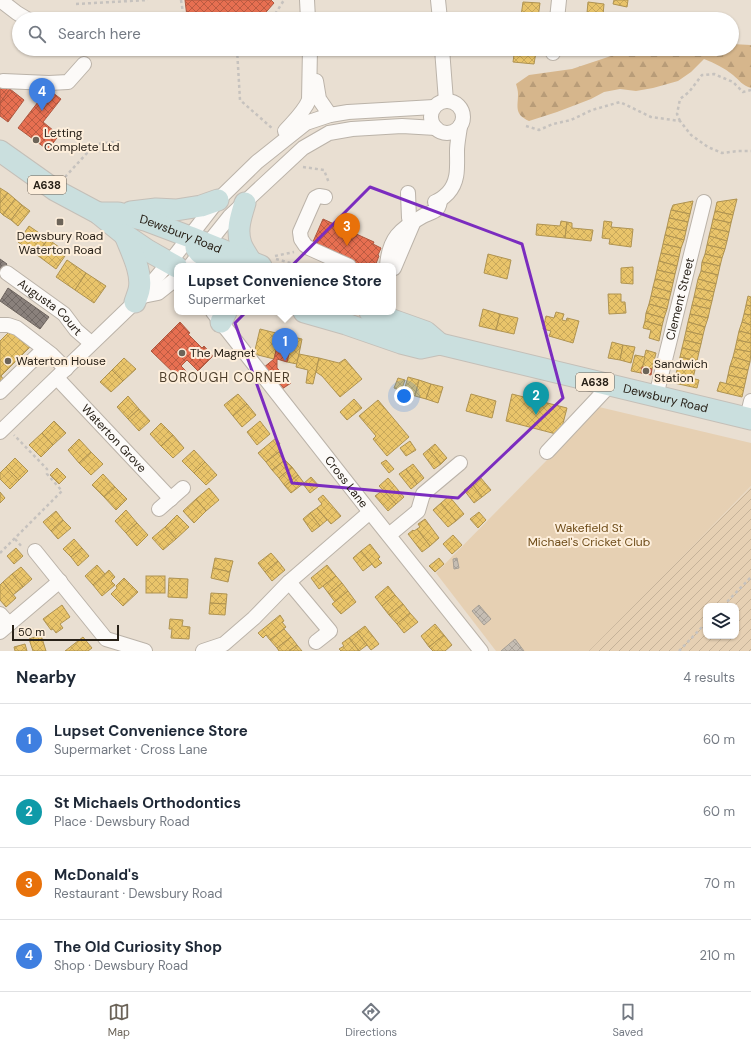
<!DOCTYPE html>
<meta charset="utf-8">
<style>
:root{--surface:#fff;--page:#f2f2f3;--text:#1f2937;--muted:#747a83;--line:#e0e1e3;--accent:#6c6459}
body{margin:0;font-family:"DM Sans",sans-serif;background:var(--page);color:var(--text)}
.controls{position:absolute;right:12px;bottom:12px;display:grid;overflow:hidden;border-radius:8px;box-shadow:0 1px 3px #0004}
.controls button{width:36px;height:36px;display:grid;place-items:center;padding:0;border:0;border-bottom:1px solid var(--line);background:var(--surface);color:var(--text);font:20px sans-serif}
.scale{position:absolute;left:12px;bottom:10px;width:107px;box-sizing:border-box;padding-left:4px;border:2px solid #282118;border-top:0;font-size:11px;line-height:14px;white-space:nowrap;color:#282118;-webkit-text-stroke:3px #fdeedb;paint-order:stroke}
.you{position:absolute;left:404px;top:396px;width:14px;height:14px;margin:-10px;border:3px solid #fff;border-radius:50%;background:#1a73e8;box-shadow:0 0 0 6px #1a73e833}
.badge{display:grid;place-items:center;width:26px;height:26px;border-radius:50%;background:var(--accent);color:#fff;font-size:13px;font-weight:700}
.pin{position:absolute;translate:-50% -33px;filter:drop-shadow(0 1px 2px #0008)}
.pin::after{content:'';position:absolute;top:21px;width:14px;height:12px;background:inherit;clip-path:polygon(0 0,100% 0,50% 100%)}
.popup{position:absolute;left:174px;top:263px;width:222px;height:52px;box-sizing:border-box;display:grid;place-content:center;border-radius:8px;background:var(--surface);filter:drop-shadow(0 1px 3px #0005);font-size:13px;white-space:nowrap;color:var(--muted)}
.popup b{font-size:15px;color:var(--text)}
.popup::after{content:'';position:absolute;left:50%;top:100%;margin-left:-8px;border:8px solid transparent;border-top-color:var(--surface)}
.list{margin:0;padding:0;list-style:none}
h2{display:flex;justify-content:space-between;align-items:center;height:52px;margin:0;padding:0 16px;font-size:17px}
h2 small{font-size:13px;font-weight:400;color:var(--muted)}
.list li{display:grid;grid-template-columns:26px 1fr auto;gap:12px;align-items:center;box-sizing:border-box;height:72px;padding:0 16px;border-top:1px solid var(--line)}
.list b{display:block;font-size:15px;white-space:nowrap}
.list p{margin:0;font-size:13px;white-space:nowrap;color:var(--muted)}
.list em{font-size:13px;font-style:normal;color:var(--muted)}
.icon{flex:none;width:22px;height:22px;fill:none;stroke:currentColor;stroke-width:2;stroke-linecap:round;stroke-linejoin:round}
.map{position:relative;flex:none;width:751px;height:651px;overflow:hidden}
.search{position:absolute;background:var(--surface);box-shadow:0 1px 3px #0004;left:12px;right:12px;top:12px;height:44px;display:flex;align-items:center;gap:10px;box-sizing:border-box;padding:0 14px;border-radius:22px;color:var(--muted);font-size:15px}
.sheet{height:340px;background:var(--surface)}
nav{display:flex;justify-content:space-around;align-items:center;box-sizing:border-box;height:56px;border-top:1px solid var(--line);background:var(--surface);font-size:11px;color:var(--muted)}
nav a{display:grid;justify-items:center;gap:2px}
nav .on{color:var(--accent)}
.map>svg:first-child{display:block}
.forest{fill:url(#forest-firs)}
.park{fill:#e6d0b3}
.garden{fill:url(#garden-furrows);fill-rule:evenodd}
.homes{fill:url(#homes-cross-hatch);stroke:#af9351}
.shops{fill:url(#shops-cross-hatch);stroke:#ae5840}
.industry{fill:url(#industry-cross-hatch);stroke:#6d645e}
.building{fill:url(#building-cross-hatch);stroke:#a69f95}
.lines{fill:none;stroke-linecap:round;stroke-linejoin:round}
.minor-casing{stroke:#bbb3a9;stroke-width:16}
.highway-casing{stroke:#c4bfb8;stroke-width:23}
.path{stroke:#c6c2be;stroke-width:2.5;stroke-dasharray:3 3;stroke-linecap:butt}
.minor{stroke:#fcfaf8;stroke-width:14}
.highway{stroke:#cadfde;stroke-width:21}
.marked{fill:none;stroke:#7b2cbf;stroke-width:3;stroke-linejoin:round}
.poi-dot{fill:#6c6459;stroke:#fdeedb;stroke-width:1.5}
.labels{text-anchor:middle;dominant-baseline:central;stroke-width:4;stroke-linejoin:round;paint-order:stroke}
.shield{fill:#fdeedb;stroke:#685e52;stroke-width:1}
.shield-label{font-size:11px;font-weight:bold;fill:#282118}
.poi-label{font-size:12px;fill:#282118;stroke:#fdeedb;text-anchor:start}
.street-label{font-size:12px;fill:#282118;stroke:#fdeedb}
.park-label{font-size:12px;fill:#6f4d1a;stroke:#fdeedb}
.neighbourhood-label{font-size:13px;letter-spacing:1px;fill:#4d3e2b;stroke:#fdeedb}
</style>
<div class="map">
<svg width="751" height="651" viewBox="0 0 751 651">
<defs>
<pattern id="forest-firs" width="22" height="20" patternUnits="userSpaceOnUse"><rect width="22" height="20" fill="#d6b68c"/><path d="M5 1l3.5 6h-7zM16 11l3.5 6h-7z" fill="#b89c78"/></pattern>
<pattern id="garden-furrows" width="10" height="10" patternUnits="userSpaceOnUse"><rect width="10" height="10" fill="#e6d0b3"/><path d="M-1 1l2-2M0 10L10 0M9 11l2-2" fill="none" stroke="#c5b299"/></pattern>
<pattern id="homes-cross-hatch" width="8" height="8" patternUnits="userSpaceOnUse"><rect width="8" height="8" fill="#e9c46a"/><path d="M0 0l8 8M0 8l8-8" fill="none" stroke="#c8a85b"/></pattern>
<pattern id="shops-cross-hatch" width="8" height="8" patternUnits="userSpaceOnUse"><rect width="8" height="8" fill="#e76f51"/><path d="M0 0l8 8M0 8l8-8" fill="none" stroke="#bb5b42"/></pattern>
<pattern id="industry-cross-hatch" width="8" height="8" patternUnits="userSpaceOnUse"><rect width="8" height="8" fill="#8a817c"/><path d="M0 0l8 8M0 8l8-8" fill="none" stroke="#716965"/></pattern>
<pattern id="building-cross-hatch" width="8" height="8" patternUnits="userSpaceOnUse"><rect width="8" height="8" fill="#c5bdb3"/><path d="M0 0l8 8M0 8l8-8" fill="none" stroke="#a9a299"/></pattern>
</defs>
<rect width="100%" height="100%" fill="#e9dfd2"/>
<path class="forest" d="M732 44 751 45V88C743 86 739 80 733 75 724 68 715 63 704 59L691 72 678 81 653 88 636 91 620 89 604 92 591 99 557 112 529 121C514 114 518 107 518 94 518 91 517 87 516 84L529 75 572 69 632 49H732Z"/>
<polygon class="park" points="599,407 751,443 751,486 591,651 496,651 436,573"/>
<path class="garden" d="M751 487V651H589ZM706 606H736V636H706Z"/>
<g class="homes">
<polygon points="614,0 628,0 627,7 613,4"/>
<polygon points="523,2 540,3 538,18 521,16"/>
<polygon points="588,2 604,4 603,15 587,13"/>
<polygon points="587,13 603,15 603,19 586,19"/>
<polygon points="521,16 538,18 538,19 521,19"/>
<polygon points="519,49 536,49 536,52 519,50"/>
<polygon points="519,50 536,52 534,64 513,62 514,55 518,56"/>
<polygon points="0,188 8,193 0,203"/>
<polygon points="8,193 15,199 3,215 0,212 0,203"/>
<polygon points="15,199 22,205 11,220 3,215"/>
<polygon points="737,199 733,215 715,211 717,202"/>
<polygon points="693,201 690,214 671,210 673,205"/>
<polygon points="22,205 30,211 18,226 11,220"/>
<polygon points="671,210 690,214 688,222 669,218"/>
<polygon points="715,211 733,215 731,223 713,219"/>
<polygon points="669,218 688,222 686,231 667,227"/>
<polygon points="713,219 731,223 729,232 711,228"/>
<polygon points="561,221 567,222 565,238 536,235 537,224 560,226"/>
<polygon points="604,221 612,222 611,227 633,229 631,247 609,244 610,239 602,238"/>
<polygon points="567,222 572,223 572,228 593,230 591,241 565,238"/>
<polygon points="29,226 48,239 37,255 18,242"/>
<polygon points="667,227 686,231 684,240 665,235"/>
<polygon points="711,228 729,232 727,241 709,236"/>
<polygon points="665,235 684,240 681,248 663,244"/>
<polygon points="709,236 727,241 725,249 707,245"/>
<polygon points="48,239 67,253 56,269 37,255"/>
<polygon points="663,244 681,248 679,257 661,253"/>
<polygon points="707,245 725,249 722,258 705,254"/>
<polygon points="661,253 679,257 677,266 659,261"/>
<polygon points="488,254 511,260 507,279 484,273"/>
<polygon points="705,254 722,258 720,266 702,262"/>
<polygon points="67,260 86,273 75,290 56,277"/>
<polygon points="659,261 677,266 675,274 657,270"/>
<polygon points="702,262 720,266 718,275 701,271"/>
<polygon points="633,267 633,284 621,283 621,268"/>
<polygon points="657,270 675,274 673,283 655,279"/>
<polygon points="701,271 718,275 716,284 698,279"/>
<polygon points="86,273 106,286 94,303 75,290"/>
<polygon points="655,279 673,283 671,292 653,287"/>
<polygon points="698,279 716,284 714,292 696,288"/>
<polygon points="653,287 671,292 669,300 651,296"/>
<polygon points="696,288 714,292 712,301 694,297"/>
<polygon points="608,294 621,294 621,302 625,302 626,313 609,314"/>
<polygon points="651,296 669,300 667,309 649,304"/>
<polygon points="748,296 751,297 751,306 746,305"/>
<polygon points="694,297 712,301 710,309 692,305"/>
<polygon points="649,304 667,309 664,318 646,313"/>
<polygon points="692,305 710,309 708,318 690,314"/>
<polygon points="746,305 751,306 751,315 744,314"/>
<polygon points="483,309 500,314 496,330 479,326"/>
<polygon points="556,312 564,314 562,320 566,321 567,318 579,321 573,343 549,336 551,331 543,329 546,316 554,318"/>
<polygon points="646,313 664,318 662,326 645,321"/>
<polygon points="500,314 518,318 514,334 496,330"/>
<polygon points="690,314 708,318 705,327 688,322"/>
<polygon points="744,314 751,315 751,325 742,322"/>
<polygon points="645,321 662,326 659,341 649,338 651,330 643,328"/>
<polygon points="688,322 705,327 703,335 686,331"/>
<polygon points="742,322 751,325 751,334 739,331"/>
<polygon points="12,329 30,347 1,376 4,380 0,384 0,341"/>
<polygon points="260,329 280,334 274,359 254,354"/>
<polygon points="686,331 703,335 701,344 684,340"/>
<polygon points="739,331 751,334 751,343 737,340"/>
<polygon points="293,337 302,339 297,364 287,362"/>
<polygon points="684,340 701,344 699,352 682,348"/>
<polygon points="737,340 751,343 751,352 735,349"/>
<polygon points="612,342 623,345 620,360 608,358"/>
<polygon points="623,345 635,347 631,363 620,360"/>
<polygon points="682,348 699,352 697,361 680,357"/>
<polygon points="735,349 751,352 750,362 733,357"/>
<polygon points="646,350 656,353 652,369 642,367"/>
<polygon points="299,354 319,358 313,384 306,383 308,370 296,367"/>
<polygon points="635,355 645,357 641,373 631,371"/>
<polygon points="680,357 697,361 695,370 678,366"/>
<polygon points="733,357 750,362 748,370 730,366"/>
<polygon points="124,358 136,369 123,381 112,370"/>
<polygon points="319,358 339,363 345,359 362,379 340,397 322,376 316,372"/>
<polygon points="678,366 695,370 693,378 676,374"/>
<polygon points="730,366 748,370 746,379 728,375"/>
<polygon points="112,370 123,381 111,392 100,382"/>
<polygon points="676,374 699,380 697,388 674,383"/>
<polygon points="728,375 746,379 744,388 726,384"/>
<polygon points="408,377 419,380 415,396 412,395 409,404 401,401"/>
<polygon points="398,378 405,380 401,391 394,388"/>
<polygon points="419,380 431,384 426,399 415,396"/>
<polygon points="720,382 744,388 742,397 717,391"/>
<polygon points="431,384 443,387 438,403 426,399"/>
<polygon points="238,394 247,404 233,416 224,405"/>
<polygon points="471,394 496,401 492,418 466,411"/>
<polygon points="512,394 567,408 560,435 506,421"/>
<polygon points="128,396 139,409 128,419 117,407"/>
<polygon points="354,399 362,408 347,420 340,412"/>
<polygon points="378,400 409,437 387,456 373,439 376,436 359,416"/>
<polygon points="247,404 256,415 242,427 233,416"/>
<polygon points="139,409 150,421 139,431 128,419"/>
<polygon points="54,421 66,433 53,445 42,433"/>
<polygon points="260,421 270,434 257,445 247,432"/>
<polygon points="161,423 173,435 161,446 150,434"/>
<polygon points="42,433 53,445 41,457 29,445"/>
<polygon points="173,435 184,448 173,458 161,446"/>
<polygon points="276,438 280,444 278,445 281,450 266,462 258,453"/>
<polygon points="79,439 91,452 79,463 68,450"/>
<polygon points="410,441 416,450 406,456 400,448"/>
<polygon points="435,444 447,458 441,464 429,449"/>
<polygon points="429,449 441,464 434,469 423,454"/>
<polygon points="194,450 205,462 194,473 182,461"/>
<polygon points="91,452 103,464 91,475 79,463"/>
<polygon points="279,452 285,460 272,470 266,462"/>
<polygon points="15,458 28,471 19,480 6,467"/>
<polygon points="285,460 292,467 279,478 272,470"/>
<polygon points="386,460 394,469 389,473 381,463"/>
<polygon points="205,462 217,475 206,485 194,473"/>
<polygon points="413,464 424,478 417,484 406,469"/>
<polygon points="6,467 19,480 10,489 0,479 0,473"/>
<polygon points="292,467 298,475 285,486 279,478"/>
<polygon points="57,468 66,477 59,484 50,475"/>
<polygon points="406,469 417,484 411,489 399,474"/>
<polygon points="103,474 115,487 104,497 92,485"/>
<polygon points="298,475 304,483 291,493 285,486"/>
<polygon points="311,477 319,486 310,493 303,484"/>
<polygon points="480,477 491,490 482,497 472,484"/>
<polygon points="388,478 404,497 396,504 379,486"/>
<polygon points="472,484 482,497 474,503 464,490"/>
<polygon points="115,487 127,499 116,510 104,497"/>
<polygon points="209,488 219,500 206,511 196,499"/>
<polygon points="383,490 396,504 388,511 375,496"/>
<polygon points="0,492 5,498 0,503"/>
<polygon points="323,495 341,516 331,524 317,508 322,504 318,499"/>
<polygon points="449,496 464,514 456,521 441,503"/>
<polygon points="196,499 206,511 194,523 183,511"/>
<polygon points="441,503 456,521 448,527 433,510"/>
<polygon points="317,508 327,520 320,526 310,513"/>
<polygon points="126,510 137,523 126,533 115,521"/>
<polygon points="56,511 63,520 51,531 43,522"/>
<polygon points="479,512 486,520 478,528 470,519"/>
<polygon points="310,513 320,526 312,532 303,519"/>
<polygon points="177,515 189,527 176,539 165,527"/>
<polygon points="425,519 439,538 430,546 417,529 420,527 418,524"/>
<polygon points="63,520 71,528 58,539 51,531"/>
<polygon points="137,523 148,535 137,546 126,533"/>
<polygon points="165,527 176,539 163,550 152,538"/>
<polygon points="417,529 430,546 422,552 408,534 413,530 414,531"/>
<polygon points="453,535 462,545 452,554 443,544"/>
<polygon points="74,539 82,548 71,557 63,549"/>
<polygon points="370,544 380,557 378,559 382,563 375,568 361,551"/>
<polygon points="16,548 23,556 14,564 7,556"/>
<polygon points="82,548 89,556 78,566 71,557"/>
<polygon points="361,551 372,564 363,571 353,558"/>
<polygon points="271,553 278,561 265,572 258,563"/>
<polygon points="215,558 233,561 230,572 213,568"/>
<polygon points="439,558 444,564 435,572 429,566"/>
<polygon points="278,561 285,570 272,581 265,572"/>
<polygon points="97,565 105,574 93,585 85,576"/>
<polygon points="327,565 336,576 319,589 311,578"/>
<polygon points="21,567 32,579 23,587 12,574"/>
<polygon points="213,568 230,572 228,582 211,578"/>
<polygon points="109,570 115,577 111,581 115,585 102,596 93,585"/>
<polygon points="12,574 23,587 13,595 3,582"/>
<rect x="146" y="576" width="19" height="17"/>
<polygon points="336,576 342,583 329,594 323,586"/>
<polygon points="124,578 138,592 123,606 111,594 117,588 116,586"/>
<polygon points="169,578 188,579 187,598 168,597"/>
<polygon points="3,582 16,598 6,607 0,600 0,585"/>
<polygon points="342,583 348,591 335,602 329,594"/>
<polygon points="388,586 395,595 382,606 375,597"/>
<polygon points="348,591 356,602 341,614 332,604"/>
<polygon points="211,593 227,594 226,604 210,603"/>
<polygon points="395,595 403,604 389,615 382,606"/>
<polygon points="210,603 226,604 225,615 209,614"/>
<polygon points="403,604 410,613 397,624 389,615"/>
<polygon points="62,605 70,617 60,624 63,628 56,633 53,629 51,630 43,619"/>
<polygon points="410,613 418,622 404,633 397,624"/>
<polygon points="280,615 284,621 282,622 286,627 270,640 266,635 263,638 258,633"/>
<polygon points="170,619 183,620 182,626 190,627 189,639 171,638 172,629 169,629"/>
<polygon points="435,624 444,635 429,647 421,636"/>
<polygon points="365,626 379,644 371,650 357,632"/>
<polygon points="284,629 291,637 277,648 270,640"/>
<polygon points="357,632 367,645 359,651 349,638"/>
<polygon points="41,635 46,651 33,651 29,639"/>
<polygon points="444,635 452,645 445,651 433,651 429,647"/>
<polygon points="83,637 92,648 88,651 65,651"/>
<polygon points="291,637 297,645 289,651 279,651 277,648"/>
<polygon points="349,638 359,651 341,651 339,649 344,646 342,643"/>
<polygon points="25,644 27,651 15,651 14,647"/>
<polygon points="297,645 302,651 289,651"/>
</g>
<g class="shops">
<polygon points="185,0 271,0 274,3 260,19 243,19 236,14 187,17"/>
<polygon points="0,82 10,89 0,103"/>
<polygon points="10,89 24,100 8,122 0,116 0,103"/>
<polygon points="48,89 61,99 43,122 59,135 48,150 18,128"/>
<polygon points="323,219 374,242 373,244 381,248 378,255 379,256 375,266 362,266 312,244"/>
<polygon points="180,322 190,333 188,334 202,348 204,346 213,356 198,371 187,360 181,366 187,372 187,376 183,379 180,379 151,351"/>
<polygon points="280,334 293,337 287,362 277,359 277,368 291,383 282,389 263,368 274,359"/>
<polygon points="642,367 652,369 651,375 641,373"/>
</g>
<g class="industry">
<polygon points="0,259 7,264 0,273"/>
<polygon points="8,288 49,317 40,329 0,301"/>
</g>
<g class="building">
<polygon points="457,558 459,568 454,569 453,559"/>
<polygon points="479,605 491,619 484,625 472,611"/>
<polygon points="515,639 524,651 501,651"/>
</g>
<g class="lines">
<defs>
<g id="minor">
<polyline points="0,0 17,13 27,19"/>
<polyline points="307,0 308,19"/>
<polyline points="438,0 440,19"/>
<polyline points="557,19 559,0"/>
<polyline points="442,49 446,101"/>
<polyline points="553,53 553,49"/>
<polyline points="3,81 49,83 68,82 84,64"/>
<polyline points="316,81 319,99 330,115"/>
<circle cx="447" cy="117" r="16"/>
<path d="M285 131C294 121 304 112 309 100L310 49"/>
<polyline points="408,193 409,218"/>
<polyline points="325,197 319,196 315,198 300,232 301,239 305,245 309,248 349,266"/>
<path d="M435 202C441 200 444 197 448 193 459 181 457 166 457 151 457 143 459 135 460 126"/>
<polyline points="190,266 230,216 303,148 329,133 352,129 402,126 436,128"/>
<path d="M387 266C389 238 400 229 423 216 427 214 434 212 437 209 439 207 440 202 440 200"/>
<polyline points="393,268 394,268 414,221"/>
<path id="s1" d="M7 273 64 314 76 330 91 343"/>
<polyline points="143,296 158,293 177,278"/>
<path id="s2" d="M213 312 370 512 481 651"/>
<polyline points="0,325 8,325 17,328 51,354 66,369"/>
<path id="s3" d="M57 378 171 499"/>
<polyline points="0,392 44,349"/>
<path id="s4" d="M656 396 704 202"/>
<polyline points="747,418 751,401"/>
<polyline points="0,432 135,302 143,296 150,285 177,253 218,200 257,162 306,123 330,115 348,112 434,107"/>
<polyline points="547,452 610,385"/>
<polyline points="159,509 183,488"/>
<polyline points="389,535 418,511 423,494 460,463"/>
<polyline points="35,551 106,639 145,651"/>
<polyline points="289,582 330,631 316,642"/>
<polyline points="0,614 9,624"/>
<polyline points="0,632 60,581"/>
<polyline points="203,651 224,644 254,618 289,582 370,512"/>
</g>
<g id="highway">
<polyline points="0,151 55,190 98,213 125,235 147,250 177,267"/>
<path d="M245 203C241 216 236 230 241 244 243 250 248 256 251 262"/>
<polyline points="131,212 156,209 176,210 201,206 218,200"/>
<path id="s5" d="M98 213H118L145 220 190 237 261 266"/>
<path d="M125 235C131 251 143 273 139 290 138 294 136 299 135 302"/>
<polyline points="196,248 200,253 222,266"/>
<path id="s6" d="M304 312 346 324 401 343 421 348 440 344 751 419"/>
<polyline points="370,312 426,332 440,344"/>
<polyline points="221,322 226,312"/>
</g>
</defs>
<use href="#minor" class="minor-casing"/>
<use href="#highway" class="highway-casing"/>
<g class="path">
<polyline points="181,0 184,19"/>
<polyline points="76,4 148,0"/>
<polyline points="264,13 273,18"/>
<polyline points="276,14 283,19"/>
<polyline points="211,19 215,19"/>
<polyline points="272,19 284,0"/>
<polyline points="237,49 240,100 273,129"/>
<polyline points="680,121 677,114 680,99 689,92 702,75 714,74 733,82 743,92 751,90"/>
<polyline points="526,126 539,130 553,124 571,120 592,110 620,102 651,117 680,121 691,135 708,147 722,153 738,151 751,151"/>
<polyline points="303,167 324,170 329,183"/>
<polyline points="65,177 88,152 97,144 121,141"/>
<polyline points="275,256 294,252"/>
<polyline points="276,259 302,266"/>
<polyline points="15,539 23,548"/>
<polyline points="0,553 62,491 47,474 47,469 14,435"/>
<polyline points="723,606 751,577"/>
<polyline points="679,651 706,623"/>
</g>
<use href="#minor" class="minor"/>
<use href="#highway" class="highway"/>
</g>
<path class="marked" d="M370 187 522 244 563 398 458 498 292 483 235 323Z"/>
<g class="poi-dot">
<circle cx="36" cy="140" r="4"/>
<rect x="56" y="218" width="8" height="8" rx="2"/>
<circle cx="182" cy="353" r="4"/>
<circle cx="8" cy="361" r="4"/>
<circle cx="646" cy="371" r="4"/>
</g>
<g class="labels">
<g class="shield">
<rect x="28" y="176" width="38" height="18" rx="3"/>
<rect x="576" y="373" width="38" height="18" rx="3"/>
</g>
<g class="shield-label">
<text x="47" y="185">A638</text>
<text x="595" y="382">A638</text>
</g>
<g class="poi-label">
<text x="44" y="133">Letting<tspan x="44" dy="14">Complete Ltd</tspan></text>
<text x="60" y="236" text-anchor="middle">Dewsbury Road<tspan x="60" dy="14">Waterton Road</tspan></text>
<text x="190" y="353">The Magnet</text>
<text x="16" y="361">Waterton House</text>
<text x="654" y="364">Sandwich<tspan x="654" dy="14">Station</tspan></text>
</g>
<g class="street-label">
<text stroke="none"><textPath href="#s5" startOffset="86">Dewsbury Road</textPath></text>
<text stroke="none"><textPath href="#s4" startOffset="100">Clement Street</textPath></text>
<text stroke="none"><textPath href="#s1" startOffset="55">Augusta Court</textPath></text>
<text stroke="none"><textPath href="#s6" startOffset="374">Dewsbury Road</textPath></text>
<text stroke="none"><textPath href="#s3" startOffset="83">Waterton Grove</textPath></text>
<text stroke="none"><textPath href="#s2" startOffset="216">Cross Lane</textPath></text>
</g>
<g class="park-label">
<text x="589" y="528">Wakefield St<tspan x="589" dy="14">Michael's Cricket Club</tspan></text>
</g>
<g class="neighbourhood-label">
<text x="225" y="377">BOROUGH CORNER</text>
</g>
</g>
</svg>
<div class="controls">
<button><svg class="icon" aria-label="layers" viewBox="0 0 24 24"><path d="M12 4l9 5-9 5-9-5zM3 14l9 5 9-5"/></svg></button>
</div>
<div class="scale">50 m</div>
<div class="you"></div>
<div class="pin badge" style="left:285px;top:361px;background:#3f7fe0">1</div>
<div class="popup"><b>Lupset Convenience Store</b>Supermarket</div>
<div class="pin badge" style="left:536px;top:415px;background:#0f9aa8">2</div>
<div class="pin badge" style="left:347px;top:246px;background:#e8710a">3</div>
<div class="pin badge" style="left:42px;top:111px;background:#3f7fe0">4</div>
<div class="search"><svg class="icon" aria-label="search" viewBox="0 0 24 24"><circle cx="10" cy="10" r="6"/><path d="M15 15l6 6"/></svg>Search here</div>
</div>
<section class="sheet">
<h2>Nearby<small>4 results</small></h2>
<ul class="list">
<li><span class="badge" style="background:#3f7fe0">1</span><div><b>Lupset Convenience Store</b><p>Supermarket · Cross Lane</p></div><em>60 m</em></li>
<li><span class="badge" style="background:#0f9aa8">2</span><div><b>St Michaels Orthodontics</b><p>Place · Dewsbury Road</p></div><em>60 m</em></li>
<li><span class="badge" style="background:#e8710a">3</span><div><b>McDonald's</b><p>Restaurant · Dewsbury Road</p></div><em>70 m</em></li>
<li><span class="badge" style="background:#3f7fe0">4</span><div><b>The Old Curiosity Shop</b><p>Shop · Dewsbury Road</p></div><em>210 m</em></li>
</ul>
</section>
<nav>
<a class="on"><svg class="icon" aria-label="map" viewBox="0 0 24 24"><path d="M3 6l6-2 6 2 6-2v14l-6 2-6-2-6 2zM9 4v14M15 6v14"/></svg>Map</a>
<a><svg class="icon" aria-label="directions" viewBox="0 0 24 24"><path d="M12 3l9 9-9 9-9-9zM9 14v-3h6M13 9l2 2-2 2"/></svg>Directions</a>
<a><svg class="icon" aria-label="saved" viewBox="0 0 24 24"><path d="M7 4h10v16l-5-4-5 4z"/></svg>Saved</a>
</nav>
